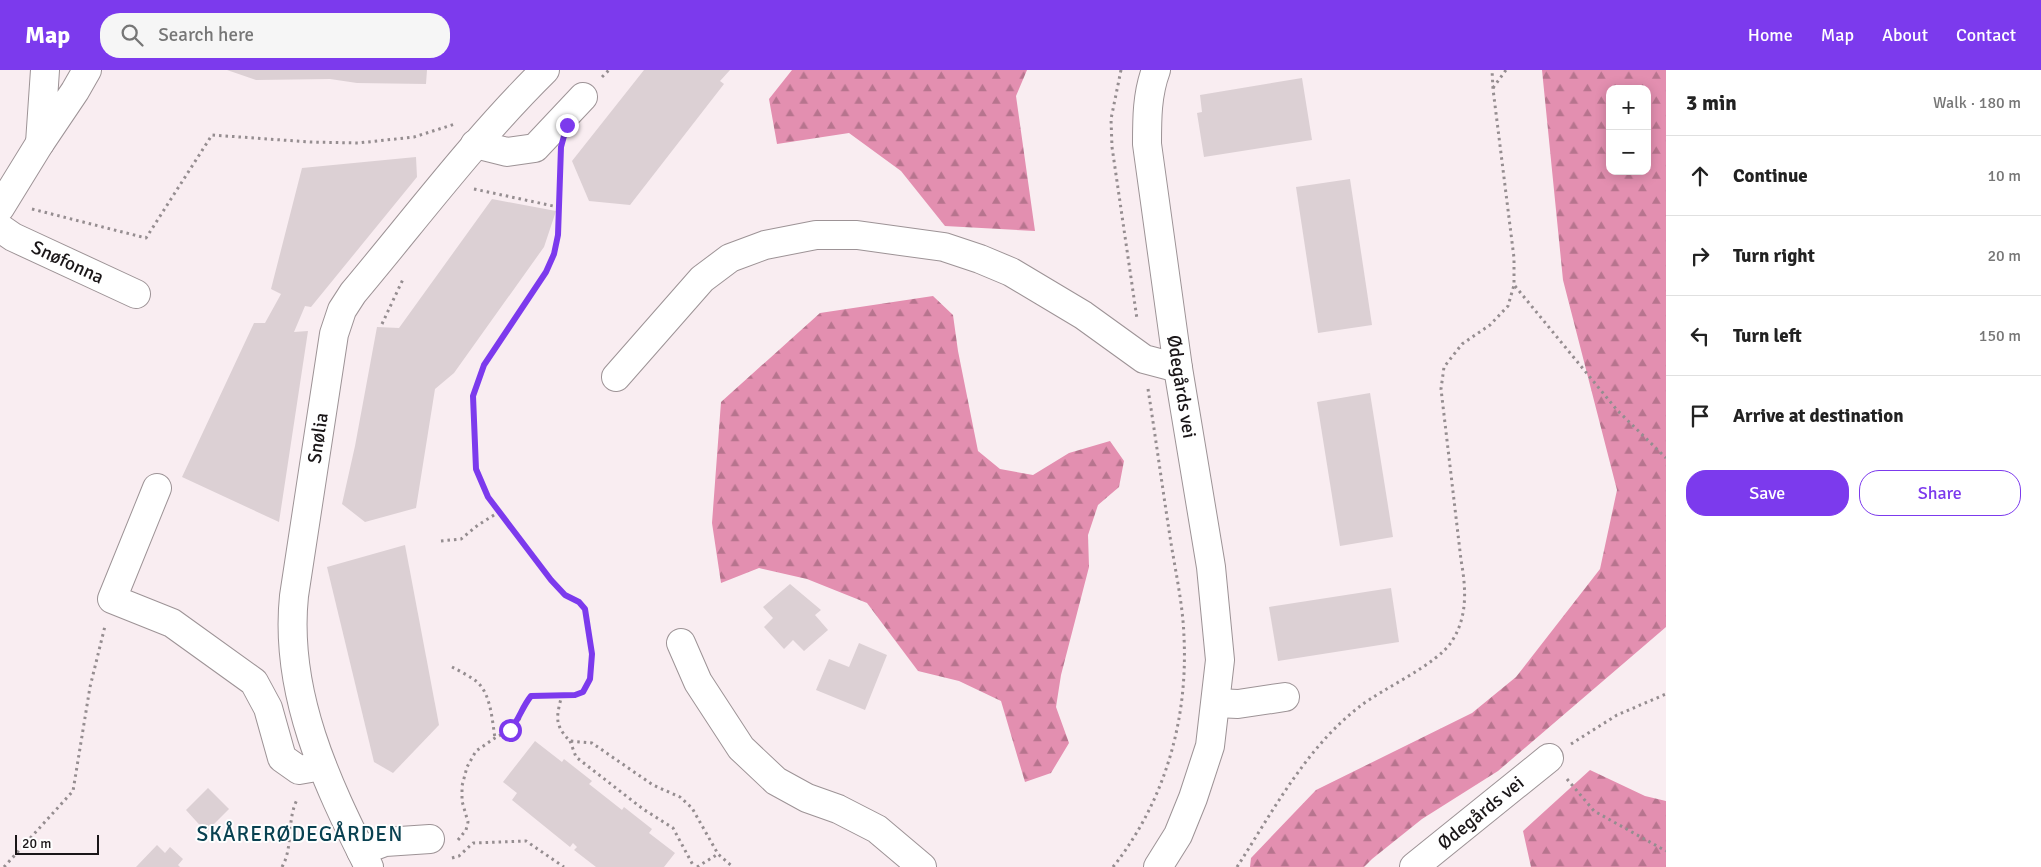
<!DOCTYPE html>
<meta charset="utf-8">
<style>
:root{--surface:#fff;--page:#f6f6f6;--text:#222;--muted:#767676;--line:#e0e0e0;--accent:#7c3aed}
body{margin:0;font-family:Signika,sans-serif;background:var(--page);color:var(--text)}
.controls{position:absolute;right:15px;top:15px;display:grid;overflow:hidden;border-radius:10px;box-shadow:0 2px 12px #0003}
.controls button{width:45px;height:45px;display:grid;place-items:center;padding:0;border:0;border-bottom:1px solid var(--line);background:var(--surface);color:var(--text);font:25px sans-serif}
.scale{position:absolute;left:15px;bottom:12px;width:84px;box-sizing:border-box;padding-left:5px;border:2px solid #1a1618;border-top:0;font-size:14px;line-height:18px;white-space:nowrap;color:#1a1618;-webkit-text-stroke:4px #fefefe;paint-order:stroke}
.stop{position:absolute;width:15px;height:15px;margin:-11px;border:4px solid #7c3aed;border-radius:50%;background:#fff}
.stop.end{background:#7c3aed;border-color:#fff;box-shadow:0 1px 5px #0008}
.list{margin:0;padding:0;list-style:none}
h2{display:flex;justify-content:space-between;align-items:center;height:65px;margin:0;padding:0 20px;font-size:21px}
h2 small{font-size:16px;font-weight:400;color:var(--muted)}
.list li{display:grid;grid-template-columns:32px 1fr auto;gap:15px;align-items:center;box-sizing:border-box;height:80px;padding:0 20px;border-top:1px solid var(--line)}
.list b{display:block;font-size:19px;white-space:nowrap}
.list em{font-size:16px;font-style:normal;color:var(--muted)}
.actions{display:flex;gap:10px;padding:15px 20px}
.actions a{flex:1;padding:11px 0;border:1px solid var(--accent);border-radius:20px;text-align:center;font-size:18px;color:var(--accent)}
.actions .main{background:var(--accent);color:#fff}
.icon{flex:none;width:28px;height:28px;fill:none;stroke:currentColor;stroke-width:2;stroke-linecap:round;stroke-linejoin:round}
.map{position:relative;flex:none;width:1666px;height:797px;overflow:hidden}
header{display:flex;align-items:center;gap:30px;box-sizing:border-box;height:70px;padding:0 25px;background:var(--accent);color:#fff}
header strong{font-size:24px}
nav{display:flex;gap:28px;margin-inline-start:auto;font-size:18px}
.search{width:350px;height:45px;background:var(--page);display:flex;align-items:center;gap:12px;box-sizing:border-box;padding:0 18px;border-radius:20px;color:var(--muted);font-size:19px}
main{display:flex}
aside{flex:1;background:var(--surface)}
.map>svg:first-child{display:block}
.forest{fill:url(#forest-firs);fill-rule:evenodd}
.building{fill:#dcd0d4}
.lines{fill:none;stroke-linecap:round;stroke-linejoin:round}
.minor-casing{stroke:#9d9396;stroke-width:30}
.path{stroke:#958d90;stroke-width:3;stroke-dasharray:2.5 4;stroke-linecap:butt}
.minor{stroke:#fff;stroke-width:28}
.route{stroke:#7c3aed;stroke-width:6}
.labels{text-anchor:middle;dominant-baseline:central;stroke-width:4;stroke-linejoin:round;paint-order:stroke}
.street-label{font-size:19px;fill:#1a1618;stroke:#fefefe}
.quarter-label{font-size:21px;letter-spacing:1px;fill:#094151;stroke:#fefefe}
</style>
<header>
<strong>Map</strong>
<div class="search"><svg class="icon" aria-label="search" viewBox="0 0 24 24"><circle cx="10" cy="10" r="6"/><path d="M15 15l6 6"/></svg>Search here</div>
<nav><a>Home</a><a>Map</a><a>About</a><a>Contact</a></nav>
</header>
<main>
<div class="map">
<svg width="1666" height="797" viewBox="0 0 1666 797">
<defs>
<pattern id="forest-firs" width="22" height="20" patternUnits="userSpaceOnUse" patternTransform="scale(1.25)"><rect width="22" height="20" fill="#e38fb0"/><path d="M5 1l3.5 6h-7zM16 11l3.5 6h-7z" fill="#b7748e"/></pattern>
</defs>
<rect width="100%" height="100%" fill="#f9edf1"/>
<g class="forest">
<polygon points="792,0 1027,0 1016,26 1035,161 945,156 901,101 849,63 777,74 769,29"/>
<path d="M1542 0H1666V557L1498 701 1422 749 1372 789 1364 797H1250L1251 788 1316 720 1472 643 1516 607 1600 499 1617 420 1563 210ZM1610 19H1647V101H1610Z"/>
<polygon points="933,226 953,245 958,281 978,381 1000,399 1033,405 1069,383 1110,371 1124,391 1119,417 1098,435 1088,465 1089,497 1061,605 1056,637 1069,673 1051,703 1025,712 1001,631 959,611 918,601 867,533 807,509 759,498 721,513 712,453 721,332 820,243"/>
<polygon points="1590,700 1645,726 1666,731 1666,797 1531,797 1523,761"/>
</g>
<g class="building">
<polygon points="227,0 427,0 426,14 357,13 330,9 256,10"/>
<polygon points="644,0 730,0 720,11 724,14 630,135 589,131 572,91"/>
<polygon points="1302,8 1312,70 1204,87 1197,43 1202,42 1200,25"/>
<polygon points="416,87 417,107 311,237 305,236 294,262 308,261 279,452 182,407 254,253 265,253 281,224 271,219 302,98"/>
<polygon points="1350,109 1372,255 1318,263 1296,117"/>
<polygon points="492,129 556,141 544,177 454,303 435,319 416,438 365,452 342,434 355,376 377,257 399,258"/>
<polygon points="1370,323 1393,467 1340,476 1317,332"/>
<polygon points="405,475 439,655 393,703 374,692 327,497"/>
<polygon points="790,514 821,540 815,545 828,560 804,581 793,570 784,579 764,557 773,548 763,537"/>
<polygon points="1391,518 1399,572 1278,591 1269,537"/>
<polygon points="859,573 887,585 865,640 816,620 829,589 849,597"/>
<polygon points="535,671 562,692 564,689 592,711 589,714 622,740 624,737 652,759 649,763 675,783 664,797 596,797 574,780 577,777 573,773 570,777 512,730 517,723 503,712"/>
<polygon points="208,718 229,739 206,762 186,740"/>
<polygon points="157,775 165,783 170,777 183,789 178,795 180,797 136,797"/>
</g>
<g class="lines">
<defs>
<g id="minor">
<polyline points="45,0 40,73 75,21 87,0"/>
<path id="s1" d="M1156 0C1147 24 1147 49 1147 74L1178 298 1211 497 1220 590 1210 676 1193 728 1178 765 1158 797"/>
<polyline points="475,74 507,82 535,78 583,27"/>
<polyline points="0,138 40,73"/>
<path id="s2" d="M0 158 13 167 136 224"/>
<polyline points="616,307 702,209 730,188 765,175 816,165 857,165 944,177 980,189 1011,202 1083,245 1144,289 1178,298"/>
<polyline points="157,418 112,529 172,553 254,612 268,638 282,688 299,700 322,696"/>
<polyline points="681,573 698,612 741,678 776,711 807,728 838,739 877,759 922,797"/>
<polyline points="1216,633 1238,634 1285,627"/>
<polyline points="361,781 385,772 430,769"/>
<path id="s3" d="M369 797C326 712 284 623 294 526L334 264 342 240 353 223C416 148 475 69 545 0"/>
<path id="s4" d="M1414 797 1549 688"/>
</g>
</defs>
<use href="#minor" class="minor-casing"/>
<g class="path">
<polyline points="1121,0 1111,49 1112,77 1137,249"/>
<polyline points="602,7 609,0"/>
<polyline points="1493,18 1506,0"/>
<polyline points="474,119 558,137"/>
<polyline points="32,139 146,168 212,65 310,72 358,73 414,67 455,54"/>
<polyline points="1515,216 1617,340 1666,388"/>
<polyline points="382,254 404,207"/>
<polyline points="441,471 461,469 478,455 499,442"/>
<path d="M452 597C460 601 469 606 476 611 491 623 492 650 495 668"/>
<path d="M562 624C557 646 553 654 570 671L592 673 653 715 680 727 692 738 718 784 733 797"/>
<polyline points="570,671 576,687 643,739 673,758 694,797"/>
<polyline points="1571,674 1617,645 1666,624"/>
<polyline points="1567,709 1594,741 1666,781"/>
<polyline points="458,770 466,760 468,752 462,731 462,716 467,697 476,681 495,668 510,660 519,650 526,632 531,626 575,625 583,622 590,609 592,584 585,539 579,532 565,525 551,510 488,427 476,399 473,326 484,295 546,202 554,184 558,165 560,93"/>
<polyline points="452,788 459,786 473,773 526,771 564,797"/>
<polyline points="4,797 73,721 90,617 105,556"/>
<path d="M282 797C294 776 286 749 298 728"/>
<polyline points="697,797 718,784"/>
<path d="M1113 797C1165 731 1188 650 1184 567 1183 536 1176 504 1171 473 1163 422 1156 370 1148 319"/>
<path d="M1237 797C1273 741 1306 678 1359 637 1383 618 1437 595 1452 571 1468 546 1466 518 1461 490L1441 319 1444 297 1462 274 1490 255 1508 236 1514 215V188L1493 19 1492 0"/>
</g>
<use href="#minor" class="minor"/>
</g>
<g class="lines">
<path class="route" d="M510 660C519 650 522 637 531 626L575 625 583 622 590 609 592 584 585 539 579 532 565 525 551 510 488 427 476 399 473 326 484 295 546 202 554 184 558 165 561 77 567 55"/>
</g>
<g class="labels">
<g class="street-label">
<text stroke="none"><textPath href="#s2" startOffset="76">Snøfonna</textPath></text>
<text stroke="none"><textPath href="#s1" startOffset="320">Ødegårds vei</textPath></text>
<text stroke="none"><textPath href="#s3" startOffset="445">Snølia</textPath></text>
<text stroke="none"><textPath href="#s4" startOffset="86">Ødegårds vei</textPath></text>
</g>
<g class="quarter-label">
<text x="300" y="764">SKÅRERØDEGÅRDEN</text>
</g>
</g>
</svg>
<div class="controls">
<button>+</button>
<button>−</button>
</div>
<div class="scale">20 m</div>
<div class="stop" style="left:510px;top:660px"></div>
<div class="stop end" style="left:567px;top:55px"></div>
</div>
<aside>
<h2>3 min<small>Walk · 180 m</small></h2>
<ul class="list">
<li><svg class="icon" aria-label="ahead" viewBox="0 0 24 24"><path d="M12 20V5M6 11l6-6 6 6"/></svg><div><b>Continue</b></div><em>10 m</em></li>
<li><svg class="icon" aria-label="right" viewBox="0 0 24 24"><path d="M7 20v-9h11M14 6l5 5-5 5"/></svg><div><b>Turn right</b></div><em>20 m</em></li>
<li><svg class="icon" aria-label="left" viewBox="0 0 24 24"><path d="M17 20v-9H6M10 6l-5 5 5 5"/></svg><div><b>Turn left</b></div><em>150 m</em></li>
<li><svg class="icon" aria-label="arrive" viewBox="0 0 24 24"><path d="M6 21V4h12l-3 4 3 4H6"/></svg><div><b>Arrive at destination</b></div></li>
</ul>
<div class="actions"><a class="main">Save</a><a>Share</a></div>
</aside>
</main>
